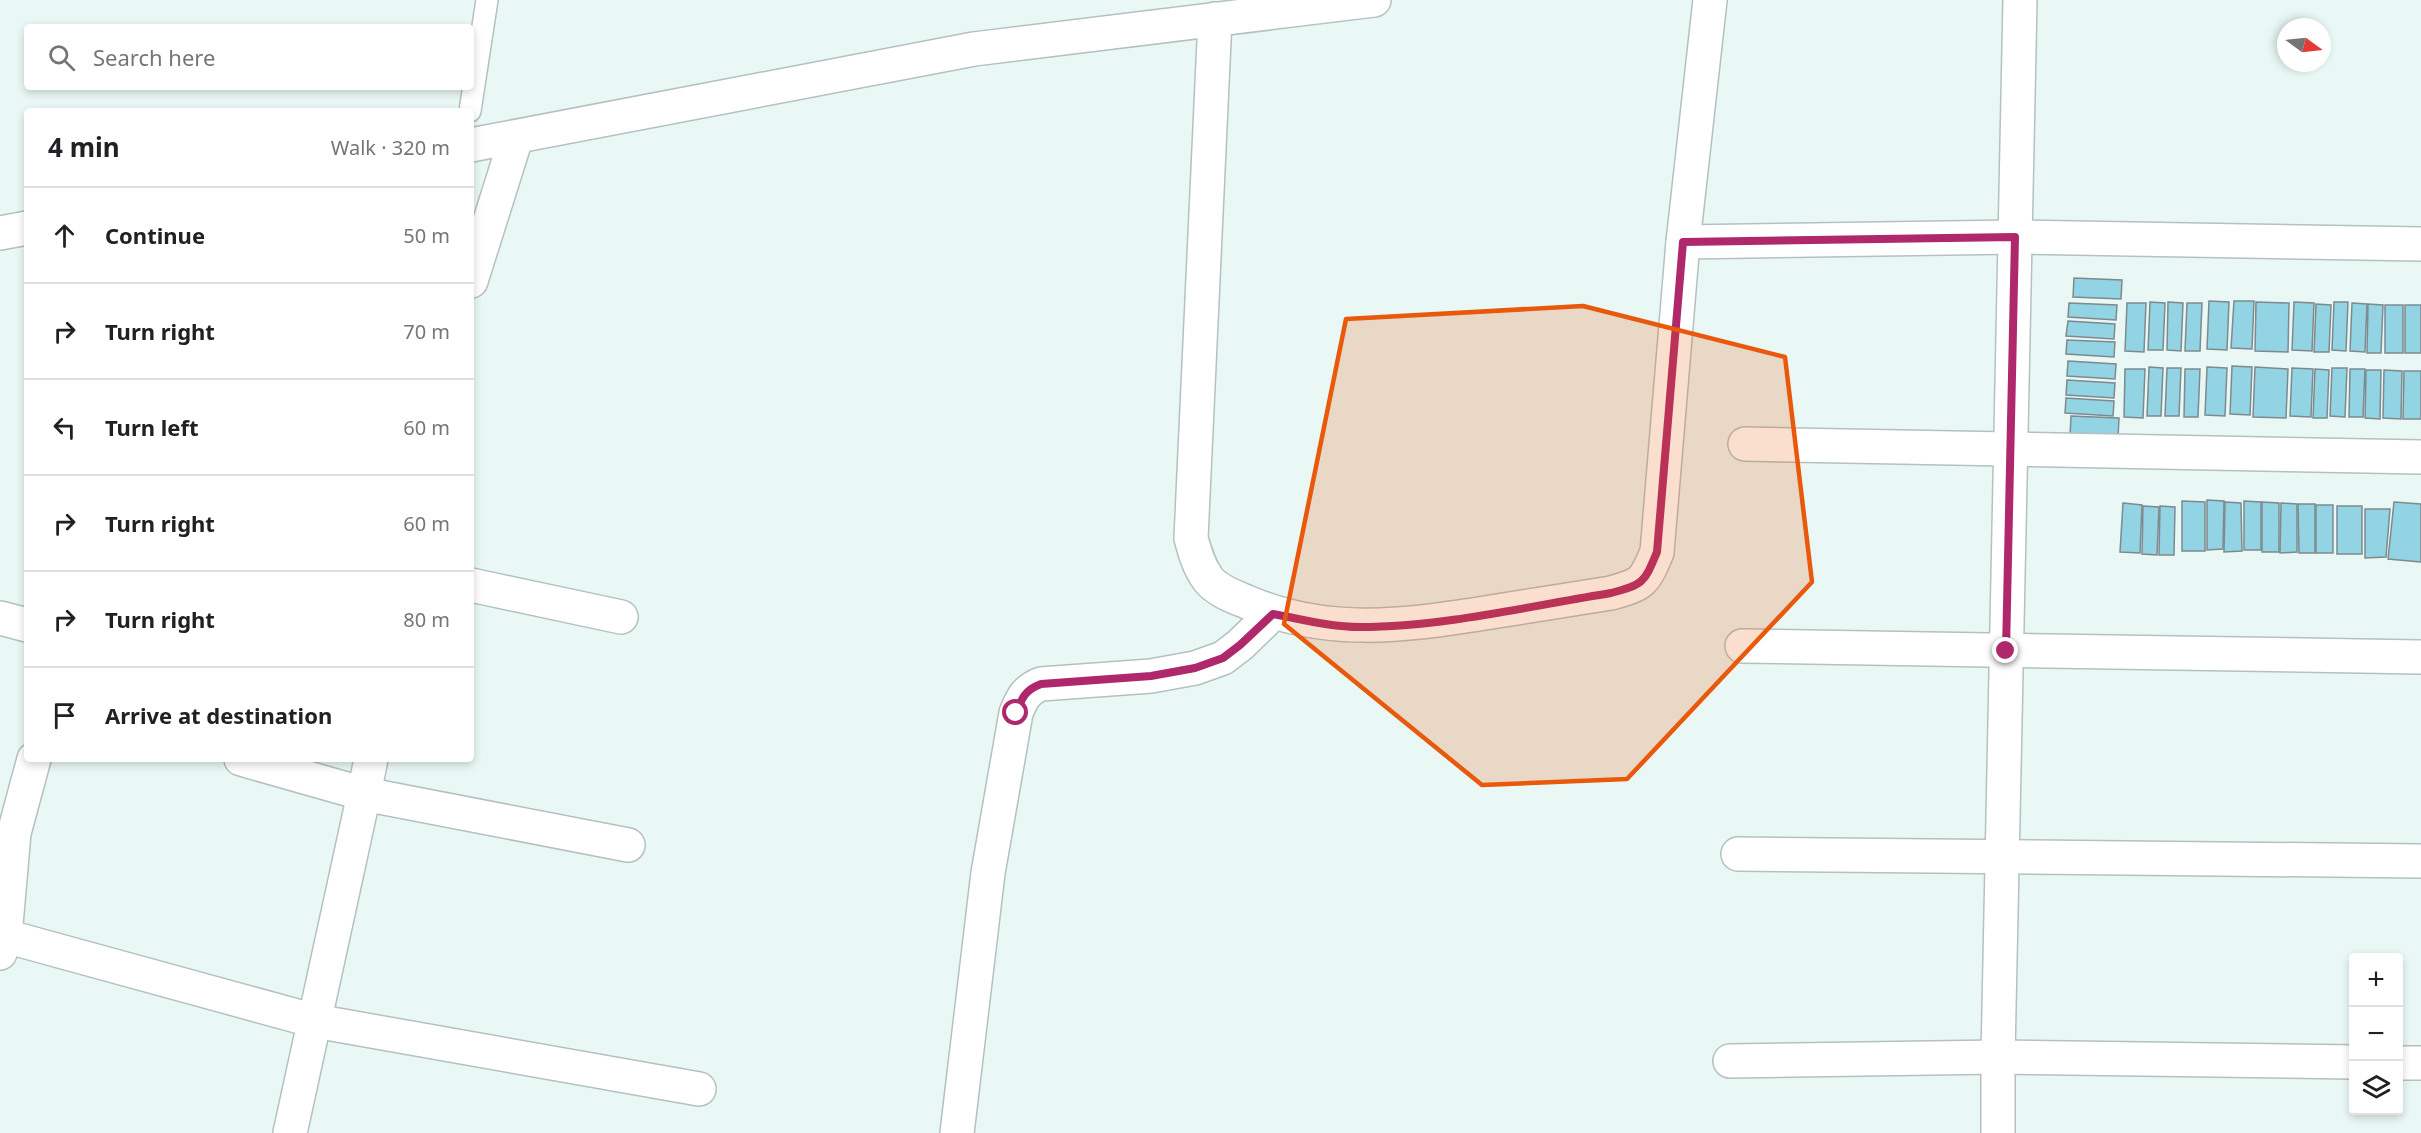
<!DOCTYPE html>
<meta charset="utf-8">
<style>
:root{--surface:#fff;--page:#f2f2f2;--text:#202124;--muted:#757577;--line:#e0e0e0}
body{margin:0;font-family:"Noto Sans",sans-serif;background:var(--page);color:var(--text)}
.controls{position:absolute;right:18px;bottom:18px;display:grid;overflow:hidden;border-radius:6px;box-shadow:0 3px 9px #0003}
.controls button{width:54px;height:54px;display:grid;place-items:center;padding:0;border:0;border-bottom:2px solid var(--line);background:var(--surface);color:var(--text);font:30px sans-serif}
.compass{position:absolute;left:2277px;top:18px;width:54px;height:54px;border-radius:50%;background:var(--surface);box-shadow:0 3px 9px #0003;rotate:105deg}
.stop{position:absolute;width:18px;height:18px;margin:-14px;border:4px solid #af286c;border-radius:50%;background:#fff}
.stop.end{background:#af286c;border-color:#fff;box-shadow:0 2px 6px #0008}
.list{margin:0;padding:0;list-style:none}
h2{display:flex;justify-content:space-between;align-items:center;height:78px;margin:0;padding:0 24px;font-size:26px}
h2 small{font-size:20px;font-weight:400;color:var(--muted)}
.list li{display:grid;grid-template-columns:39px 1fr auto;gap:18px;align-items:center;box-sizing:border-box;height:96px;padding:0 24px;border-top:2px solid var(--line)}
.list b{display:block;font-size:22px;white-space:nowrap}
.list em{font-size:20px;font-style:normal;color:var(--muted)}
.icon{flex:none;width:33px;height:33px;fill:none;stroke:currentColor;stroke-width:2;stroke-linecap:round;stroke-linejoin:round}
.map{position:relative;flex:none;width:2421px;height:1133px;overflow:hidden}
.search{position:absolute;background:var(--surface);box-shadow:0 3px 9px #0003;left:24px;top:24px;width:450px;height:66px;display:flex;align-items:center;gap:15px;box-sizing:border-box;padding:0 21px;border-radius:6px;color:var(--muted);font-size:22px}
.panel{position:absolute;background:var(--surface);box-shadow:0 3px 9px #0003;left:24px;top:108px;width:450px;height:654px;border-radius:6px}
.map>svg:first-child{display:block}
.building{fill:#92d3e4;stroke:#7e8a8d;stroke-width:1.5}
.lines{fill:none;stroke-linecap:round;stroke-linejoin:round}
.service-casing{stroke:#b4c1be;stroke-width:24}
.minor-casing{stroke:#b4c1be;stroke-width:36}
.tertiary-casing{stroke:#b4c1be;stroke-width:36}
.service{stroke:#fff;stroke-width:21}
.minor{stroke:#fff;stroke-width:33}
.tertiary{stroke:#fff;stroke-width:33}
.route{stroke:#af286c;stroke-width:8}
.marked{fill:#e8590c;fill-opacity:0.2;stroke:#e8590c;stroke-width:4.5;stroke-linejoin:round}
</style>
<div class="map">
<svg width="2421" height="1133" viewBox="0 0 2421 1133">
<rect width="100%" height="100%" fill="#eaf8f5"/>
<g class="building">
<polygon points="2074,278 2122,280 2121,299 2073,297"/>
<polygon points="2209,301 2229,302 2227,350 2207,349"/>
<polygon points="2234,301 2254,301 2252,349 2231,348"/>
<polygon points="2150,302 2165,303 2163,350 2148,350"/>
<polygon points="2168,302 2183,303 2181,351 2167,350"/>
<polygon points="2256,302 2289,303 2288,352 2255,351"/>
<polygon points="2294,302 2314,303 2312,351 2292,350"/>
<polygon points="2334,302 2348,302 2346,351 2332,350"/>
<polygon points="2069,303 2117,305 2116,320 2068,317"/>
<polygon points="2127,303 2146,303 2144,352 2125,351"/>
<polygon points="2187,303 2202,303 2200,351 2185,351"/>
<polygon points="2352,303 2367,304 2365,352 2350,351"/>
<polygon points="2316,304 2331,305 2329,352 2314,352"/>
<polygon points="2368,304 2383,305 2381,353 2367,353"/>
<rect x="2385" y="305" width="18" height="48"/>
<rect x="2405" y="305" width="16" height="48"/>
<polygon points="2068,321 2115,324 2114,339 2066,336"/>
<polygon points="2067,340 2115,342 2114,357 2066,354"/>
<polygon points="2068,361 2116,364 2115,379 2067,376"/>
<polygon points="2232,366 2252,367 2250,415 2230,414"/>
<polygon points="2149,367 2163,368 2161,416 2147,416"/>
<polygon points="2207,367 2227,368 2225,416 2205,415"/>
<polygon points="2255,367 2288,369 2286,418 2253,417"/>
<polygon points="2167,368 2181,368 2179,416 2165,416"/>
<polygon points="2292,368 2313,369 2311,417 2290,416"/>
<polygon points="2332,368 2347,368 2345,417 2330,416"/>
<polygon points="2125,369 2145,369 2143,418 2124,417"/>
<polygon points="2185,369 2200,369 2198,417 2184,417"/>
<polygon points="2315,369 2329,370 2327,418 2313,418"/>
<polygon points="2350,369 2365,369 2363,417 2349,417"/>
<polygon points="2366,370 2381,370 2380,419 2365,418"/>
<polygon points="2384,370 2402,371 2401,419 2383,418"/>
<polygon points="2404,371 2421,371 2421,419 2403,419"/>
<polygon points="2067,380 2115,383 2114,398 2066,395"/>
<polygon points="2066,398 2114,401 2113,416 2065,413"/>
<polygon points="2071,416 2119,418 2118,438 2070,436"/>
<polygon points="2207,500 2224,501 2223,549 2207,550"/>
<polygon points="2182,501 2205,502 2205,551 2182,551"/>
<polygon points="2244,501 2261,502 2261,550 2244,550"/>
<polygon points="2225,502 2241,503 2242,551 2224,552"/>
<polygon points="2262,502 2279,503 2279,552 2262,552"/>
<polygon points="2394,502 2421,504 2421,562 2388,559"/>
<polygon points="2123,503 2142,505 2140,553 2120,552"/>
<polygon points="2281,503 2297,504 2297,552 2280,553"/>
<polygon points="2298,504 2315,504 2315,553 2299,553"/>
<rect x="2316" y="505" width="17" height="48"/>
<polygon points="2143,506 2159,507 2157,555 2142,554"/>
<polygon points="2160,506 2175,507 2174,555 2159,555"/>
<rect x="2337" y="506" width="25" height="48"/>
<polygon points="2365,509 2390,509 2386,557 2365,558"/>
</g>
<g class="lines">
<defs>
<polyline id="service" points="470,111 487,0"/>
<g id="minor">
<path d="M1215 19 1191 538C1195 553 1199 567 1208 579 1217 591 1235 597 1247 602 1326 636 1403 626 1485 613 1527 606 1569 600 1611 593 1643 584 1644 583 1657 552L1683 242 1710 0"/>
<polyline points="1683,242 2015,237 2421,244"/>
<polyline points="471,281 516,138"/>
<polyline points="1745,444 2421,457"/>
<polyline points="471,585 621,617"/>
<polyline points="0,618 27,625"/>
<polyline points="1742,646 2421,657"/>
<polyline points="241,759 364,794 371,759"/>
<polyline points="1738,854 2421,861"/>
<polyline points="5,936 315,1021 699,1089"/>
<polyline points="0,953 5,936 14,833 34,759"/>
<polyline points="1730,1061 1998,1057 2354,1062"/>
<polyline points="2398,1063 2421,1063"/>
<polyline points="290,1133 364,794 628,845"/>
<path d="M957 1133 988 873 1016 713C1022 698 1026 690 1041 684L1151 676 1195 668 1223 658 1240 645 1273 613"/>
<polyline points="1998,1133 1998,1057 2020,0"/>
</g>
<g id="tertiary">
<polyline points="471,145 974,49 1374,0"/>
<polyline points="0,233 27,228"/>
</g>
</defs>
<use href="#service" class="service-casing"/>
<use href="#minor" class="minor-casing"/>
<use href="#tertiary" class="tertiary-casing"/>
<use href="#service" class="service"/>
<use href="#minor" class="minor"/>
<use href="#tertiary" class="tertiary"/>
</g>
<g class="lines">
<path class="route" d="M1016 713C1022 698 1025 690 1041 684L1151 676 1195 668 1223 658 1240 645 1273 614C1301 619 1330 627 1360 627 1442 627 1530 606 1611 593 1644 584 1644 583 1657 552L1683 242 2015 237 2006 651"/>
</g>
<path class="marked" d="M1583 306 1785 357 1812 582 1627 779 1482 785 1284 624 1346 319Z"/>
</svg>
<div class="controls">
<button>+</button>
<button>−</button>
<button><svg class="icon" aria-label="layers" viewBox="0 0 24 24"><path d="M12 4l9 5-9 5-9-5zM3 14l9 5 9-5"/></svg></button>
</div>
<svg class="compass" viewBox="-18 -18 36 36"><path d="M0-13l5 13h-10z" fill="#e53935"/><path d="M0 13l5-13h-10z" fill="#757577"/></svg>
<div class="stop" style="left:1016px;top:713px"></div>
<div class="stop end" style="left:2006px;top:651px"></div>
<div class="search"><svg class="icon" aria-label="search" viewBox="0 0 24 24"><circle cx="10" cy="10" r="6"/><path d="M15 15l6 6"/></svg>Search here</div>
<section class="panel">
<h2>4 min<small>Walk · 320 m</small></h2>
<ul class="list">
<li><svg class="icon" aria-label="ahead" viewBox="0 0 24 24"><path d="M12 20V5M6 11l6-6 6 6"/></svg><div><b>Continue</b></div><em>50 m</em></li>
<li><svg class="icon" aria-label="right" viewBox="0 0 24 24"><path d="M7 20v-9h11M14 6l5 5-5 5"/></svg><div><b>Turn right</b></div><em>70 m</em></li>
<li><svg class="icon" aria-label="left" viewBox="0 0 24 24"><path d="M17 20v-9H6M10 6l-5 5 5 5"/></svg><div><b>Turn left</b></div><em>60 m</em></li>
<li><svg class="icon" aria-label="right" viewBox="0 0 24 24"><path d="M7 20v-9h11M14 6l5 5-5 5"/></svg><div><b>Turn right</b></div><em>60 m</em></li>
<li><svg class="icon" aria-label="right" viewBox="0 0 24 24"><path d="M7 20v-9h11M14 6l5 5-5 5"/></svg><div><b>Turn right</b></div><em>80 m</em></li>
<li><svg class="icon" aria-label="arrive" viewBox="0 0 24 24"><path d="M6 21V4h12l-3 4 3 4H6"/></svg><div><b>Arrive at destination</b></div></li>
</ul>
</section>
</div>
